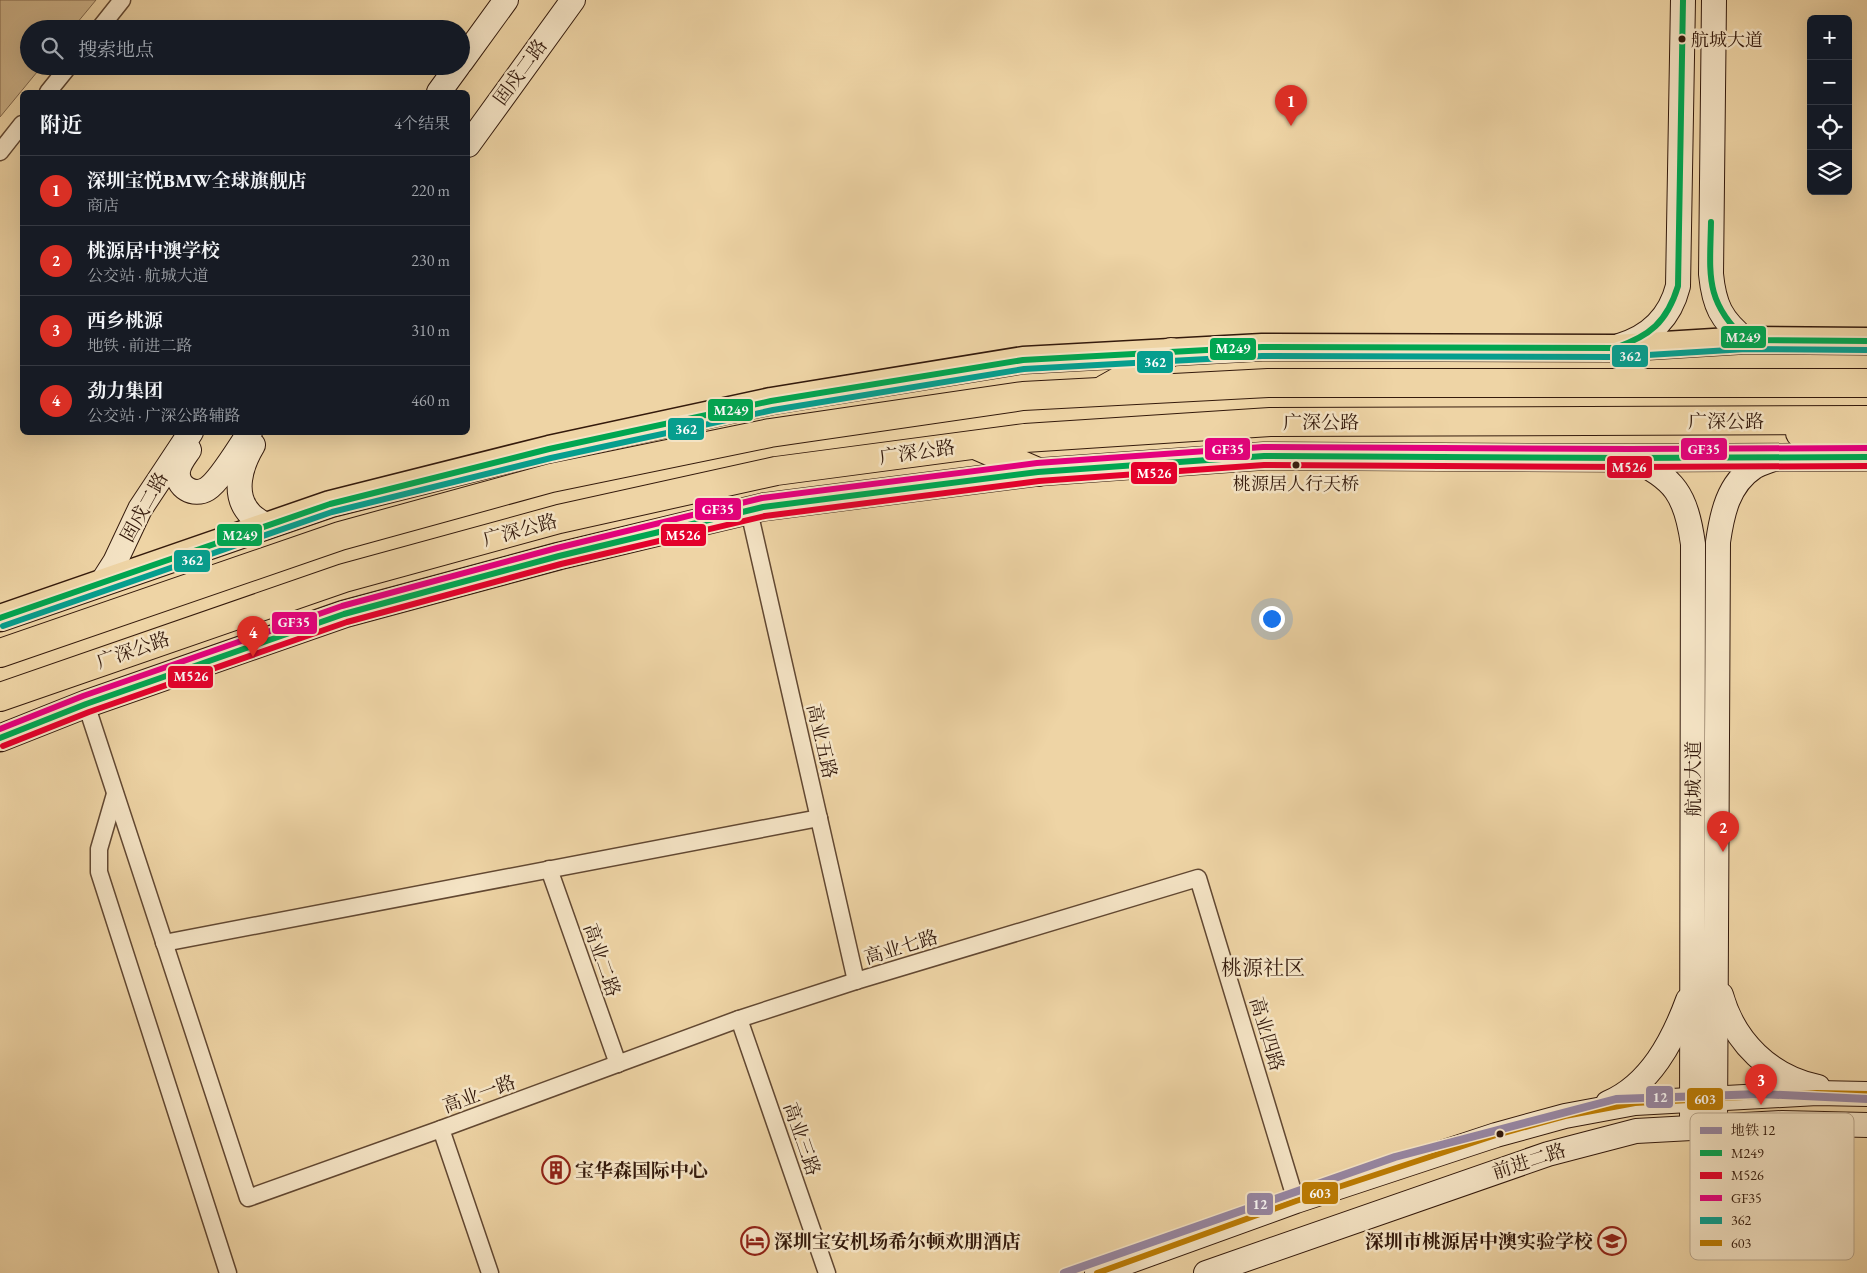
<!DOCTYPE html>
<html lang="zh">
<meta charset="utf-8">
<style>
:root{--surface:#171b24;--page:#20242c;--text:#f1f3f6;--muted:#9ea1a6;--line:#363941;--accent:#d93025}
body{margin:0;font-family:"EB Garamond","Noto Serif SC",serif;background:var(--page);color:var(--text)}
.controls{position:absolute;right:15px;top:15px;display:grid;overflow:hidden;border-radius:8px;box-shadow:0 5px 20px #0002}
.controls button{width:45px;height:45px;display:grid;place-items:center;padding:0;border:0;border-bottom:1px solid var(--line);background:var(--surface);color:var(--text);font:25px sans-serif}
.you{position:absolute;left:1271px;top:618px;width:18px;height:18px;margin:-12px;border:4px solid #fff;border-radius:50%;background:#1a73e8;box-shadow:0 0 0 8px #1a73e833}
.badge{display:grid;place-items:center;width:32px;height:32px;border-radius:50%;background:var(--accent);color:#fff;font-size:16px;font-weight:700}
.pin{position:absolute;translate:-50% -41px;filter:drop-shadow(0 1px 2px #0008)}
.pin::after{content:'';position:absolute;top:26px;width:18px;height:15px;background:inherit;clip-path:polygon(0 0,100% 0,50% 100%)}
.list{margin:0;padding:0;list-style:none}
h2{display:flex;justify-content:space-between;align-items:center;height:65px;margin:0;padding:0 20px;font-size:21px}
h2 small{font-size:16px;font-weight:400;color:var(--muted)}
.list li{display:grid;grid-template-columns:32px 1fr auto;gap:15px;align-items:center;box-sizing:border-box;height:70px;padding:0 20px;border-top:1px solid var(--line)}
.list b{display:block;font-size:19px;white-space:nowrap}
.list p{margin:0;font-size:16px;white-space:nowrap;color:var(--muted)}
.list em{font-size:16px;font-style:normal;color:var(--muted)}
.icon{flex:none;width:28px;height:28px;fill:none;stroke:currentColor;stroke-width:2;stroke-linecap:round;stroke-linejoin:round}
.map{position:relative;flex:none;width:1867px;height:1273px;overflow:hidden}
.search{position:absolute;background:var(--surface);box-shadow:0 5px 20px #0002;left:20px;top:20px;width:450px;height:55px;display:flex;align-items:center;gap:12px;box-sizing:border-box;padding:0 18px;border-radius:28px;color:var(--muted);font-size:19px}
.panel{position:absolute;background:var(--surface);box-shadow:0 5px 20px #0002;left:20px;top:90px;width:450px;height:345px;border-radius:8px}
.map>svg:first-child{display:block}
.green{fill:#ceb48b;stroke:#81674c}
.lines{fill:none;stroke-linecap:round;stroke-linejoin:round}
.street-casing{stroke:#624832;stroke-width:19}
.secondary-casing{stroke:#341a0c;stroke-width:26}
.primary-casing{stroke:#341a0c;stroke-width:29}
.highway-casing{stroke:#341a0c;stroke-width:30}
.street{stroke:#f4e3c4;stroke-width:16}
.secondary{stroke:#f4e3c4;stroke-width:24}
.primary{stroke:#eed4a5;stroke-width:26}
.highway{stroke:#eed4a5;stroke-width:28}
.bus-1-casing{stroke:#f4e3c4;stroke-width:10}
.bus-2-casing{stroke:#f4e3c4;stroke-width:10}
.bus-3-casing{stroke:#f4e3c4;stroke-width:10}
.bus-4-casing{stroke:#f4e3c4;stroke-width:10}
.bus-5-casing{stroke:#f4e3c4;stroke-width:10}
.bus-1{stroke:#00a651;stroke-width:6}
.bus-2{stroke:#e4002b;stroke-width:6}
.bus-3{stroke:#e5007d;stroke-width:6}
.bus-4{stroke:#069e8e;stroke-width:6}
.bus-5{stroke:#bc7c04;stroke-width:6}
.metro-1-casing{stroke:#f4e3c4;stroke-width:11}
.metro-1{stroke:#9686a1;stroke-width:8}
.bus-dot{fill:#341a0c;stroke:#f4e3c4;stroke-width:2}
.labels{text-anchor:middle;dominant-baseline:central;stroke-width:5;stroke-linejoin:round;paint-order:stroke}
.bus-label{font-size:18px;fill:#341a0c;stroke:#f4e3c4;text-anchor:start}
.street-label{font-size:19px;fill:#341a0c;stroke:#f4e3c4}
.poi-label{font-size:19px;font-weight:bold;fill:#341a0c;stroke:#f4e3c4;text-anchor:start}
.quarter-label{font-size:21px;fill:#341a0c;stroke:#f4e3c4}
.key{fill:#f4e3c4;stroke:#baa78d;stroke-width:1}
.key-label{font-size:14px;fill:#341a0c}
.line-badge{stroke:#f4e3c4;stroke-width:2}
.badge-label{font-size:14px;text-anchor:middle;font-weight:bold;fill:#fff}
</style>
<div class="map">
<svg width="1867" height="1273" viewBox="0 0 1867 1273">
<rect width="100%" height="100%" fill="#eed4a5"/>
<filter id="stains"><feTurbulence type="fractalNoise" baseFrequency=".004" numOctaves="4"/><feColorMatrix values="0 0 0 0 .2 0 0 0 0 .09 0 0 0 0 .02 0 0 0 .5 -.17"/></filter>
<radialGradient id="worn" r=".72"><stop offset=".6" stop-color="#630" stop-opacity="0"/><stop offset="1" stop-color="#630" stop-opacity=".3"/></radialGradient>
<polygon class="green" points="0,0 96,0 72,29 29,29 29,66 42,66 0,117"/>
<g class="lines">
<defs>
<g id="street">
<polyline points="99,29 122,0"/>
<polyline points="48,92 69,66"/>
<polyline points="0,152 22,124"/>
<polyline points="749,511 856,981"/>
<polyline points="86,704 248,1198 441,1129"/>
<polyline points="115,794 99,849 99,872 228,1273"/>
<polyline points="549,869 618,1064"/>
<polyline points="164,943 819,818"/>
<polyline points="739,1019 827,1273"/>
<polyline points="490,1273 441,1129 739,1019 856,981 1198,878 1296,1201"/>
</g>
<g id="secondary">
<path d="M1714 0 1711 274C1714 305 1721 320 1746 340"/>
<polyline points="461,62 506,0"/>
<polyline points="439,92 458,66"/>
<polyline points="468,145 573,0"/>
<path d="M1619 346C1650 337 1670 318 1678 286L1683 0"/>
<path d="M253 445C241 465 231 495 251 515 255 519 262 523 267 526"/>
<path d="M189 450C185 456 179 463 178 471 176 487 194 497 207 489 220 481 240 446 250 432"/>
<path d="M1630 458C1675 478 1686 495 1693 544L1692 1128"/>
<polyline points="101,584 115,562 140,509 191,432"/>
<path d="M1721 995C1734 1042 1770 1077 1818 1087"/>
<path d="M1608 1103C1650 1085 1673 1041 1688 1000"/>
<path d="M1715 1127 1718 542C1722 514 1728 484 1754 467 1761 463 1769 461 1776 458"/>
<polyline points="1097,1273 1296,1201 1496,1135 1565,1116 1635,1103 1817,1093 1867,1094"/>
<polyline points="1206,1273 1548,1154 1636,1131 1782,1123 1867,1125"/>
</g>
<g id="primary">
<polyline points="0,618 330,504 549,449 771,401 1023,360 1262,347 1615,348 1746,340 1867,341"/>
<polyline points="0,738 86,704 344,614 559,556 763,507 1038,472 1264,456 1630,458 1867,457"/>
</g>
<g id="highway">
<polyline points="1105,389 1171,352"/>
<polyline points="1800,433 1867,444"/>
<polyline points="975,445 1038,472"/>
<polyline points="0,653 340,536 551,478 770,433 1023,396 1268,383 1867,383"/>
<polyline points="0,697 344,578 559,519 776,471 1025,438 1270,422 1867,420"/>
</g>
</defs>
<use href="#street" class="street-casing"/>
<use href="#secondary" class="secondary-casing"/>
<use href="#primary" class="primary-casing"/>
<use href="#highway" class="highway-casing"/>
<use href="#street" class="street"/>
<use href="#secondary" class="secondary"/>
<use href="#primary" class="primary"/>
<use href="#highway" class="highway"/>
<defs>
<g id="bus-1">
<path d="M1711 222C1710 275 1704 301 1746 340L1867 341"/>
<path d="M0 618 330 504 549 449 771 401 1023 360 1262 347 1615 348C1650 336 1667 322 1678 286L1683 0"/>
<polyline points="0,738 86,704 344,614 559,556 763,507 1038,472 1264,456 1630,458 1867,457"/>
</g>
<polyline id="bus-2" points="3,746 89,712 347,622 561,564 765,516 1039,481 1264,465 1630,467 1867,466"/>
<polyline id="bus-3" points="0,729 83,696 342,606 557,548 762,498 1037,463 1263,447 1630,449 1867,448"/>
<polyline id="bus-4" points="3,626 332,512 551,458 773,410 1024,369 1262,356 1615,357 1746,349 1867,350"/>
<polyline id="bus-5" points="1097,1273 1296,1201 1496,1135 1565,1116 1635,1103 1817,1093 1867,1094"/>
</defs>
<use href="#bus-1" class="bus-1-casing"/>
<use href="#bus-2" class="bus-2-casing"/>
<use href="#bus-3" class="bus-3-casing"/>
<use href="#bus-4" class="bus-4-casing"/>
<use href="#bus-5" class="bus-5-casing"/>
<use href="#bus-1" class="bus-1"/>
<use href="#bus-2" class="bus-2"/>
<use href="#bus-3" class="bus-3"/>
<use href="#bus-4" class="bus-4"/>
<use href="#bus-5" class="bus-5"/>
<defs>
<polyline id="metro-1" points="1064,1273 1395,1157 1616,1099 1760,1094 1867,1099"/>
</defs>
<use href="#metro-1" class="metro-1-casing"/>
<use href="#metro-1" class="metro-1"/>
</g>
<defs>
<symbol id="building-ring" viewBox="-11 -11 22 22"><circle r="9.5" fill="#f4e3c4" stroke="#8f2418" stroke-width="1.5"/><path d="M-4-6H4V6H1V3H-1V6H-4ZM-2.5-4.3h1.7v1.8h-1.7ZM.8-4.3h1.7v1.8H.8ZM-2.5-1h1.7V.8h-1.7ZM.8-1h1.7V.8H.8Z" fill="#8f2418"/></symbol>
<symbol id="hotel-ring" viewBox="-11 -11 22 22"><circle r="9.5" fill="#f4e3c4" stroke="#8f2418" stroke-width="1.5"/><path d="M-6-4.5h1.5V1H6V5H4.5V3h-9V5H-6ZM-4 0a1.8 1.8 0 1 1 3.6 0ZM.5 0V-2.5h3Q6-2.5 6 0Z" fill="#8f2418"/></symbol>
<symbol id="school-ring" viewBox="-11 -11 22 22"><circle r="9.5" fill="#f4e3c4" stroke="#8f2418" stroke-width="1.5"/><path d="M0-5L7-2L0 1L-7-2ZM-4 1L0 2.5L4 1V4Q0 6-4 4Z" fill="#8f2418"/></symbol>
</defs>
<g fill-rule="evenodd">
<use href="#building-ring" x="540" y="1154" width="32" height="32"/>
<use href="#hotel-ring" x="739" y="1225" width="32" height="32"/>
<use href="#school-ring" x="1596" y="1225" width="32" height="32"/>
</g>
<g class="bus-dot">
<circle cx="1682" cy="39" r="4.5"/>
<circle cx="1296" cy="465" r="4.5"/>
<circle cx="1500" cy="1134" r="4.5"/>
</g>
<g class="labels">
<g class="bus-label">
<text x="1691" y="39">航城大道</text>
<text x="1296" y="483" text-anchor="middle">桃源居人行天桥</text>
</g>
<g class="street-label">
<text transform="translate(520 72) rotate(-54)">固戍二路</text>
<text x="1726" y="421">广深公路</text>
<text x="1321" y="422">广深公路</text>
<text transform="translate(917 452) rotate(-8)">广深公路</text>
<text transform="translate(144 507) rotate(-61)">固戍二路</text>
<text transform="translate(520 530) rotate(-15)">广深公路</text>
<text transform="translate(133 650) rotate(-19)">广深公路</text>
<text transform="translate(822 741) rotate(77)">高业五路</text>
<text transform="translate(1693 779) rotate(-90)">航城大道</text>
<text transform="translate(901 947) rotate(-17)">高业七路</text>
<text transform="translate(602 960) rotate(71)">高业二路</text>
<text transform="translate(1267 1034) rotate(73)">高业四路</text>
<text transform="translate(479 1094) rotate(-20)">高业一路</text>
<text transform="translate(802 1139) rotate(71)">高业三路</text>
<text transform="translate(1529 1161) rotate(-18)">前进二路</text>
</g>
<g class="poi-label">
<text x="575" y="1170">宝华森国际中心</text>
<text x="774" y="1241">深圳宝安机场希尔顿欢朋酒店</text>
<text x="1593" y="1241" text-anchor="end">深圳市桃源居中澳实验学校</text>
</g>
<g class="quarter-label">
<text x="1263" y="967">桃源社区</text>
</g>
</g>
<rect x="1690" y="1113" width="164" height="147" rx="8" class="key"/>
<rect x="1700" y="1127" width="22" height="7" fill="#9686a1"/>
<rect x="1700" y="1150" width="22" height="6" fill="#00a651"/>
<rect x="1700" y="1172" width="22" height="7" fill="#e4002b"/>
<rect x="1700" y="1195" width="22" height="6" fill="#e5007d"/>
<rect x="1700" y="1217" width="22" height="7" fill="#069e8e"/>
<rect x="1700" y="1240" width="22" height="6" fill="#bc7c04"/>
<g class="key-label">
<text x="1731" y="1135">地铁 12</text>
<text x="1731" y="1158">M249</text>
<text x="1731" y="1180">M526</text>
<text x="1731" y="1203">GF35</text>
<text x="1731" y="1225">362</text>
<text x="1731" y="1248">603</text>
</g>
<g class="line-badge">
<rect x="1720" y="325" width="47" height="24" rx="5" fill="#00a651"/>
<rect x="1209" y="337" width="48" height="24" rx="5" fill="#00a651"/>
<rect x="1611" y="344" width="38" height="24" rx="5" fill="#069e8e"/>
<rect x="1136" y="350" width="38" height="24" rx="5" fill="#069e8e"/>
<rect x="707" y="398" width="47" height="24" rx="5" fill="#00a651"/>
<rect x="667" y="417" width="38" height="24" rx="5" fill="#069e8e"/>
<rect x="1680" y="437" width="48" height="24" rx="5" fill="#e5007d"/>
<rect x="1204" y="437" width="47" height="24" rx="5" fill="#e5007d"/>
<rect x="1606" y="455" width="47" height="24" rx="5" fill="#e4002b"/>
<rect x="1130" y="461" width="48" height="24" rx="5" fill="#e4002b"/>
<rect x="694" y="497" width="48" height="24" rx="5" fill="#e5007d"/>
<rect x="660" y="523" width="47" height="24" rx="5" fill="#e4002b"/>
<rect x="216" y="523" width="47" height="24" rx="5" fill="#00a651"/>
<rect x="173" y="549" width="38" height="24" rx="5" fill="#069e8e"/>
<rect x="271" y="611" width="47" height="24" rx="5" fill="#e5007d"/>
<rect x="167" y="665" width="47" height="24" rx="5" fill="#e4002b"/>
<rect x="1645" y="1085" width="29" height="24" rx="5" fill="#9686a1"/>
<rect x="1686" y="1087" width="38" height="24" rx="5" fill="#bc7c04"/>
<rect x="1301" y="1181" width="38" height="24" rx="5" fill="#bc7c04"/>
<rect x="1246" y="1192" width="28" height="24" rx="5" fill="#9686a1"/>
</g>
<g class="badge-label">
<text x="1743" y="342">M249</text>
<text x="1233" y="353">M249</text>
<text x="1630" y="361">362</text>
<text x="1155" y="367">362</text>
<text x="731" y="415">M249</text>
<text x="686" y="434">362</text>
<text x="1704" y="454">GF35</text>
<text x="1228" y="454">GF35</text>
<text x="1629" y="472">M526</text>
<text x="1154" y="478">M526</text>
<text x="718" y="514">GF35</text>
<text x="683" y="540">M526</text>
<text x="240" y="540">M249</text>
<text x="192" y="565">362</text>
<text x="294" y="627">GF35</text>
<text x="191" y="681">M526</text>
<text x="1660" y="1102">12</text>
<text x="1705" y="1104">603</text>
<text x="1320" y="1198">603</text>
<text x="1260" y="1209">12</text>
</g>
<rect width="100%" height="100%" filter="url(#stains)"/>
<rect width="100%" height="100%" fill="url(#worn)"/>
</svg>
<div class="controls">
<button>+</button>
<button>−</button>
<button><svg class="icon" aria-label="locate" viewBox="0 0 24 24"><circle cx="12" cy="12" r="6"/><path d="M12 2v4M12 18v4M2 12h4M18 12h4"/></svg></button>
<button><svg class="icon" aria-label="layers" viewBox="0 0 24 24"><path d="M12 4l9 5-9 5-9-5zM3 14l9 5 9-5"/></svg></button>
</div>
<div class="you"></div>
<div class="pin badge" style="left:1291px;top:126px">1</div>
<div class="pin badge" style="left:1723px;top:852px">2</div>
<div class="pin badge" style="left:1761px;top:1105px">3</div>
<div class="pin badge" style="left:253px;top:657px">4</div>
<div class="search"><svg class="icon" aria-label="search" viewBox="0 0 24 24"><circle cx="10" cy="10" r="6"/><path d="M15 15l6 6"/></svg>搜索地点</div>
<section class="panel">
<h2>附近<small>4个结果</small></h2>
<ul class="list">
<li><span class="badge">1</span><div><b>深圳宝悦BMW全球旗舰店</b><p>商店</p></div><em>220 m</em></li>
<li><span class="badge">2</span><div><b>桃源居中澳学校</b><p>公交站 · 航城大道</p></div><em>230 m</em></li>
<li><span class="badge">3</span><div><b>西乡桃源</b><p>地铁 · 前进二路</p></div><em>310 m</em></li>
<li><span class="badge">4</span><div><b>劲力集团</b><p>公交站 · 广深公路辅路</p></div><em>460 m</em></li>
</ul>
</section>
</div>
